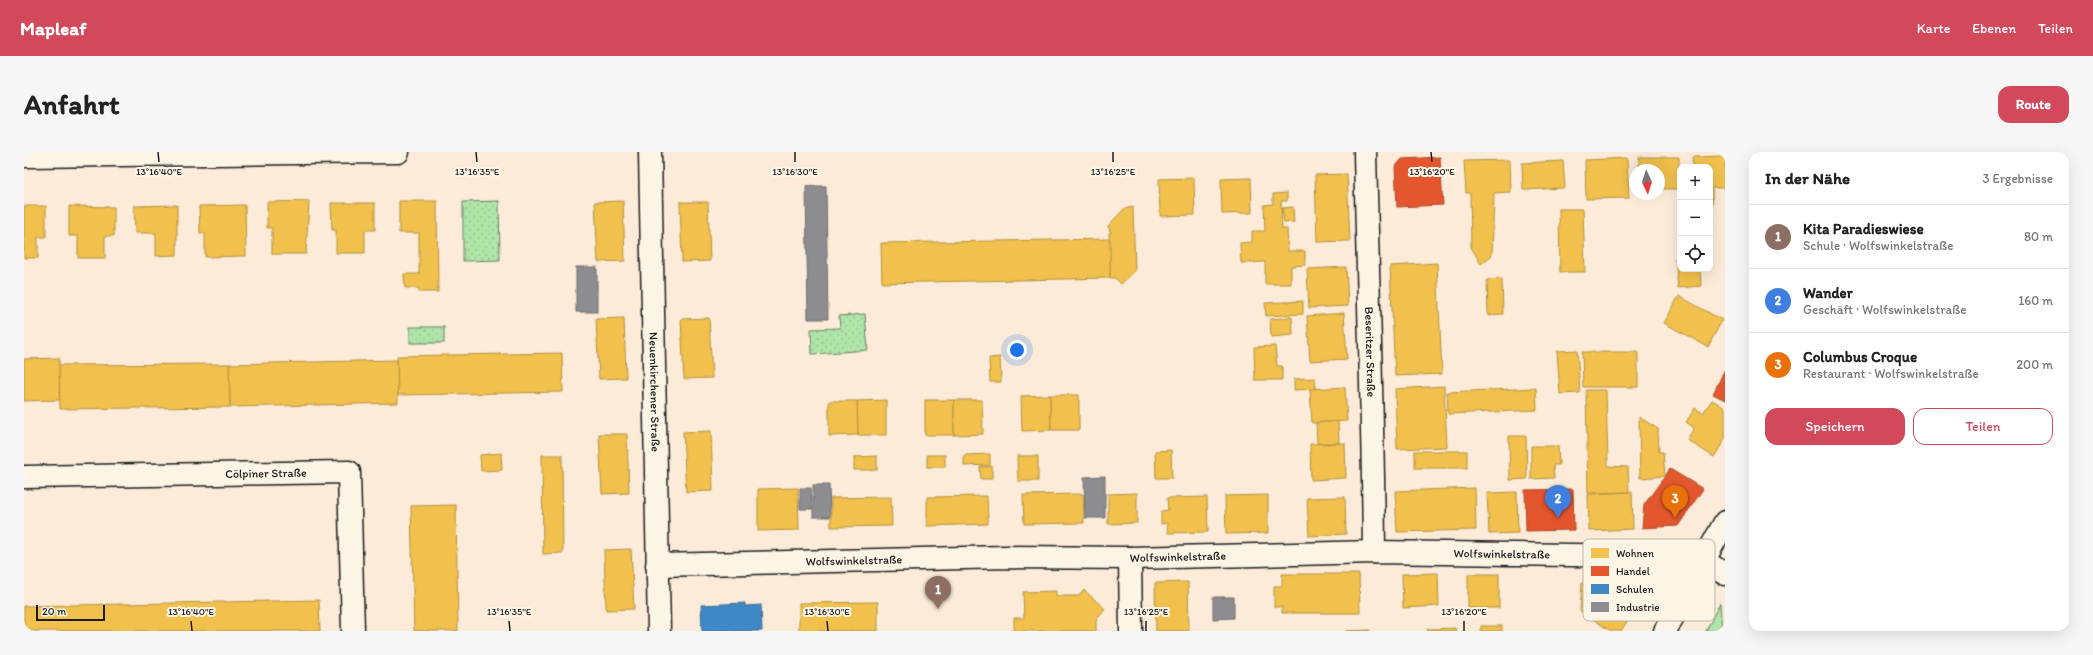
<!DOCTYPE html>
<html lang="de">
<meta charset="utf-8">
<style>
:root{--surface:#fff;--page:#f6f6f6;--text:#222;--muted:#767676;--line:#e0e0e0;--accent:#d1495b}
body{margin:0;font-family:Itim,sans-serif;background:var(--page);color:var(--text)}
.controls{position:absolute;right:12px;top:12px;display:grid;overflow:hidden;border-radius:8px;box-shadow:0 4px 16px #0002}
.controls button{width:36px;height:36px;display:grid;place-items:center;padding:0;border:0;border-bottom:1px solid var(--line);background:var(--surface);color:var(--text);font:20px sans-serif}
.compass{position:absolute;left:1605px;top:12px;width:36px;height:36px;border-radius:50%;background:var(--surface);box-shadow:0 4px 16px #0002;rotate:176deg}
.scale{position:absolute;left:12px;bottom:10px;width:69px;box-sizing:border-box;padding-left:4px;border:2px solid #1c1c1c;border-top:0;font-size:11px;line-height:14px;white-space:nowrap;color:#1c1c1c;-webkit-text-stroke:3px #fcf5e5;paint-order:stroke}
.you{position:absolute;left:993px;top:198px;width:14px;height:14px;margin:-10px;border:3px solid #fff;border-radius:50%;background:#1a73e8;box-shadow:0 0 0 6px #1a73e833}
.badge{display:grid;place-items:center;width:26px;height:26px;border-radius:50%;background:var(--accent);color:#fff;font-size:13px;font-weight:700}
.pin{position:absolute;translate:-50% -33px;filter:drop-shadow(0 1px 2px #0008)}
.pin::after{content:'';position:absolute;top:21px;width:14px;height:12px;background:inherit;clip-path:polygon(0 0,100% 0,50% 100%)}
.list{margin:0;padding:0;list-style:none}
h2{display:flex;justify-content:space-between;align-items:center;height:52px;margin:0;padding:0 16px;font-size:17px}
h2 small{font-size:13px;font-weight:400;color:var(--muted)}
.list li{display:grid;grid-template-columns:26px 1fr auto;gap:12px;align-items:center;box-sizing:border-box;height:64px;padding:0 16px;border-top:1px solid var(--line)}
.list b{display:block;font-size:15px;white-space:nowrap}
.list p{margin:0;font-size:13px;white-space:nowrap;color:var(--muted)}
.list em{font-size:13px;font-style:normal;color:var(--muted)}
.actions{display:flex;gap:8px;padding:12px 16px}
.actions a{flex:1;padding:9px 0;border:1px solid var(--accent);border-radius:12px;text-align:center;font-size:14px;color:var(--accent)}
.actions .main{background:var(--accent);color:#fff}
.icon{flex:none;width:22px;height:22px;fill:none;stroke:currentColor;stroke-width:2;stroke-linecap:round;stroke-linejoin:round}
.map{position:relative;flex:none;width:1701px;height:479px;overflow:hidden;border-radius:12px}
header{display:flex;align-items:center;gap:24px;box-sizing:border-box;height:56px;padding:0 20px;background:var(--accent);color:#fff}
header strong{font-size:19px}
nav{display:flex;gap:22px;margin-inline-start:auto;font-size:14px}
.intro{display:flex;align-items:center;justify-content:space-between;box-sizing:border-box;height:96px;padding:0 24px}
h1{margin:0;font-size:28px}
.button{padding:10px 18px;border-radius:12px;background:var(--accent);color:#fff;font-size:14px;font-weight:700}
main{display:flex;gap:24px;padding:0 24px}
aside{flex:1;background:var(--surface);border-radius:12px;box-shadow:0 4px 16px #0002}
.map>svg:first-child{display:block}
.grass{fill:url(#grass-tufts);stroke:#668062}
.park{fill:url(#park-dots);stroke:#668062}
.homes{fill:#f2c14e;stroke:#b2903f}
.shops{fill:#e4572e;stroke:#a84529}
.schools{fill:#3f88c5;stroke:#346892}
.industry{fill:#8d8d92;stroke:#6b6b6f}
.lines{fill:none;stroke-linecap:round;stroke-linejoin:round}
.minor-casing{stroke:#1c1c1c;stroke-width:25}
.minor{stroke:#fcf5e5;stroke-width:22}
.ticks{fill:none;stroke:#1c1c1c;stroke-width:1.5}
.labels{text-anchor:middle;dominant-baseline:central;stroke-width:4;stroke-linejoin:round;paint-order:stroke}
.street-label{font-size:12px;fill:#1c1c1c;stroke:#fcf5e5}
.key{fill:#fcf5e5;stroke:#b9b4a9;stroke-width:1}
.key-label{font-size:11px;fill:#1c1c1c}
.ticks-label{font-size:10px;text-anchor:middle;fill:#1c1c1c;stroke:#fcf5e5;stroke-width:4;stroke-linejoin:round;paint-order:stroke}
</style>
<header>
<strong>Mapleaf</strong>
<nav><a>Karte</a><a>Ebenen</a><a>Teilen</a></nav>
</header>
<div class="intro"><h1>Anfahrt</h1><a class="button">Route</a></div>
<main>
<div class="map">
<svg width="1701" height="479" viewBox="0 0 1701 479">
<defs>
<pattern id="grass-tufts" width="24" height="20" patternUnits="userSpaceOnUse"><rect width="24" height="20" fill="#afe5a8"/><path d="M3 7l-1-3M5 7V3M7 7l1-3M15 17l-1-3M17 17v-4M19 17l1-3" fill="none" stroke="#96c490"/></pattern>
<pattern id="park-dots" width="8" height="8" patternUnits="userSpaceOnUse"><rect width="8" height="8" fill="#afe5a8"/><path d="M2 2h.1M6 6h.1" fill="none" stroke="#96c490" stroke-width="1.8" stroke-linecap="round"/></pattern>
</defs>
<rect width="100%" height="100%" fill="#fbebd8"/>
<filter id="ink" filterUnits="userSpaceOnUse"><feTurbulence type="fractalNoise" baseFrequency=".025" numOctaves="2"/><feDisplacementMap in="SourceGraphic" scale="8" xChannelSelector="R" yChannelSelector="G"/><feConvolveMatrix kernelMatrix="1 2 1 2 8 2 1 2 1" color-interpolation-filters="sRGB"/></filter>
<g filter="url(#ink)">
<polygon class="grass" points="1696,451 1698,479 1682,479"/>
<g class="park">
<polygon points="475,49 476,108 439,109 439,50"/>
<polygon points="841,162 844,198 788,202 787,177 816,176 815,164"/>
<rect x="386" y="175" width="34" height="16"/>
</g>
<g class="homes">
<polygon points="1701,4 1701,36 1688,36 1689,72 1686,72 1686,15 1669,15 1668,5"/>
<polygon points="1615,5 1655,5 1655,37 1635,37 1635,18 1615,18"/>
<polygon points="1603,6 1605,46 1562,47 1561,8"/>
<polygon points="1486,8 1487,40 1470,41 1468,103 1457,112 1447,95 1446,41 1442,41 1440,9"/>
<polygon points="1539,9 1541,36 1499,38 1498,11"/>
<polygon points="1323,22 1326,89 1293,90 1291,23"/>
<polygon points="1170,26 1171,63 1136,64 1135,27"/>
<polygon points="1227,26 1228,61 1198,62 1197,27"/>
<polygon points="1263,41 1263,49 1257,49 1258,77 1263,77 1264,99 1281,99 1281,113 1267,114 1267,132 1241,132 1241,110 1217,111 1216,91 1228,90 1228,79 1241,79 1240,53 1249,52 1249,42"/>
<polygon points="285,49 282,102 248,102 248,76 243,76 243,50"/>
<polygon points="375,49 413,49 414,140 395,140 395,136 381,136 380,122 395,122 395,81 375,81"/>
<polygon points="599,49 601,109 574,110 571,50"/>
<polygon points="656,50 684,50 686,109 658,110"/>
<polygon points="307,51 351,51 351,78 341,78 341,101 312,101 312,78 308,78"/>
<polygon points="153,53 153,103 132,104 132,81 111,81 110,54"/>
<polygon points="221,53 222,104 181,105 181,81 176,81 175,54"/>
<polygon points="0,54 22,54 22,85 14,85 14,106 0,106"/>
<polygon points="45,54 90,55 90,84 81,84 81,106 54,106 54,84 45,84"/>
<polygon points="1109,55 1111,119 1097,132 1091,126 1086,126 1085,81 1087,81 1084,74 1100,57"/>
<polygon points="1269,55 1270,70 1260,71 1258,56"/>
<polygon points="1535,57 1559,57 1561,120 1536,120"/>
<polygon points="1086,87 1086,126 858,131 857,91"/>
<polygon points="1656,105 1656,117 1676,117 1677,134 1654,136 1651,106"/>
<polygon points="1413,111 1418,222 1371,224 1366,114"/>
<polygon points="1322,115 1324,154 1285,156 1283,117"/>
<polygon points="1478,127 1479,162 1464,163 1463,128"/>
<polygon points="1655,144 1698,168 1684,195 1640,171"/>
<polygon points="1279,149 1279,162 1242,164 1241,151"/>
<polygon points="1320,161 1323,207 1286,209 1283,164"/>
<polygon points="1268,165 1269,183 1247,185 1246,167"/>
<polygon points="600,166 602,226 575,227 572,167"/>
<polygon points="685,166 688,226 660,227 657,167"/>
<polygon points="1251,194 1253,214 1258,214 1258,228 1231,228 1230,195"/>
<polygon points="1553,198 1556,241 1536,242 1533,199"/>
<polygon points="1558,200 1614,200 1614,235 1559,235"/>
<polygon points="538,201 539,240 374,243 373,204"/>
<polygon points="976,205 977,230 966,230 965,206"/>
<polygon points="35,206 36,248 0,249 0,207"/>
<polygon points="373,208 374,251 206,255 205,212"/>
<polygon points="205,212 206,255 36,257 35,213"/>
<polygon points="1291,226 1292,237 1270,238 1270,227"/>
<polygon points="1420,234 1423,295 1373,297 1371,237"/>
<polygon points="1321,235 1323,269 1288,271 1286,237"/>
<polygon points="1512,236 1513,258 1424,262 1423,240"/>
<polygon points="1562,238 1582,238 1584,314 1604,315 1605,340 1564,341"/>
<polygon points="1026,243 1027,278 998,279 997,244"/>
<polygon points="1026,243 1055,243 1055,278 1027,278"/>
<polygon points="862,248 862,283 834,283 833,249"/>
<rect x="901" y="248" width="29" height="35"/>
<polygon points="930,248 958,248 959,282 930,283"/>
<polygon points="1688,248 1701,256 1701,287 1690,305 1663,288 1670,276 1662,270 1671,256 1679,261"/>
<polygon points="805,249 833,249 834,283 805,284"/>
<polygon points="1615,265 1634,277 1635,300 1639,300 1641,324 1616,326"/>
<polygon points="1314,269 1315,291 1293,291 1292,271"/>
<polygon points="687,279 689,339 662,340 659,280"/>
<polygon points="575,282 603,282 605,341 578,342"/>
<polygon points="1485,284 1502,284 1503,327 1486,328"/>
<polygon points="1321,291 1322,326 1287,328 1286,292"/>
<polygon points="1507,294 1534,294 1535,313 1529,313 1530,326 1507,327"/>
<polygon points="1147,298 1148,326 1132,326 1131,299"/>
<rect x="1391" y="299" width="52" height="17"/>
<polygon points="477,301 478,318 457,319 456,303"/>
<polygon points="966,302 966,313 940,314 940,303"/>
<polygon points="518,303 538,303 539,401 519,402"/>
<rect x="903" y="303" width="18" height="12"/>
<polygon points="853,304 853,318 830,318 830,305"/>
<polygon points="993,304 1014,304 1014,329 994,329"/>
<polygon points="968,314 968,327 957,327 956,315"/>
<polygon points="774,336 775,378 734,379 734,337"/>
<polygon points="1451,336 1452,378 1373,380 1371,339"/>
<polygon points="1493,340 1494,381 1465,382 1463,341"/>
<polygon points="1608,340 1609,377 1565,379 1564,342"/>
<polygon points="1113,341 1113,371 1084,372 1084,342"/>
<polygon points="1059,342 1060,371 1000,372 999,343"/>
<polygon points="1244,343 1244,381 1202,382 1201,344"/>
<polygon points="963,344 964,372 903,374 903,345"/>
<polygon points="867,345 868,374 807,375 807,346"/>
<polygon points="1183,345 1184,380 1144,381 1143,371 1137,372 1137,359 1144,358 1143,346"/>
<polygon points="1321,345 1322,382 1285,384 1283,346"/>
<polygon points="432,353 434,479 390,479 387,354"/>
<polygon points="607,397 610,457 582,458 580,398"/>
<polygon points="1414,421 1415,454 1379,456 1378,422"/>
<polygon points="1258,422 1335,422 1336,461 1258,461 1258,455 1250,455 1250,434 1258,434"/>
<rect x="1444" y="422" width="31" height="34"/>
<polygon points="1164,430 1165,479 1132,479 1131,431"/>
<polygon points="1585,430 1612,455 1597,479 1587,479 1556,459 1558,431"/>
<polygon points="1060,438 1081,457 1072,467 1072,479 990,479 990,466 1000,466 999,440 1032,439 1032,444 1055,444"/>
<polygon points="295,448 296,479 0,479 0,454"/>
<polygon points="854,450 854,479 775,479 775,451"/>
<rect x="1457" y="474" width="21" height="5"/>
<polygon points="1431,476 1432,479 1404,479 1403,477"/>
<polygon points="1346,478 1346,479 1322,479"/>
</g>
<g class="shops">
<polygon points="1416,5 1419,53 1373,55 1371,15 1378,7"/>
<polygon points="1701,217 1701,248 1689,242"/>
<polygon points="1646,317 1679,337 1654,374 1618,376 1620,353"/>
<polygon points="1549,337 1550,378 1502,379 1501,338"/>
</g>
<polygon class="schools" points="721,451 721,454 737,453 738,479 678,479 677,453"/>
<g class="industry">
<polygon points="782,34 802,34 804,167 784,167"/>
<rect x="552" y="115" width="21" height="45"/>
<polygon points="1081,324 1081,366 1061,366 1060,325"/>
<polygon points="789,333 805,333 806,365 789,365"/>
<polygon points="776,336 787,336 788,357 776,357"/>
<polygon points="1189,445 1210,445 1210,466 1189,467"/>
</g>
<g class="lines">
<defs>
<g id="minor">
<path id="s1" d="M626 0 635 479"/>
<path id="s2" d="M1341 0C1344 133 1349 267 1350 400"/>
<polyline points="0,4 374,0"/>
<path id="s3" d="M0 325 325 320 329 479"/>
<polyline points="1106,406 1107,479"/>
<polyline points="1680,409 1701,422"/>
<path id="s4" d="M633 413 983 405 1106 406 1350 400 1617 404 1642 410 1670 427"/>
<polyline points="1641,479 1701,370"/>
</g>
</defs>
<use href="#minor" class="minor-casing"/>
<use href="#minor" class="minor"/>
</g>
</g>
<path class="ticks" d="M134 0 135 10M452 0 453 10M771 0V10M1089 0V10M1407 0 1408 10M167 469 168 479M485 469 486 479M803 469 804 479M1122 469V479M1440 469V479"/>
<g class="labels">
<g class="street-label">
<text stroke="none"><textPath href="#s2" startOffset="200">Beseritzer Straße</textPath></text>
<text stroke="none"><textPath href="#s1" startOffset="240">Neuenkirchener Straße</textPath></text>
<text stroke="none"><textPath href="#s3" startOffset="242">Cölpiner Straße</textPath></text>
<text stroke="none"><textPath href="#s4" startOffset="845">Wolfswinkelstraße</textPath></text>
<text stroke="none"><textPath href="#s4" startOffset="521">Wolfswinkelstraße</textPath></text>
<text stroke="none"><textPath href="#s4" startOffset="197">Wolfswinkelstraße</textPath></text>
</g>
</g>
<rect x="1559" y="387" width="132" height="82" rx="6" class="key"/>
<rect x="1567" y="396" width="18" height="10" fill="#f2c14e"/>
<rect x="1567" y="414" width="18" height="10" fill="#e4572e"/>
<rect x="1567" y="432" width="18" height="10" fill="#3f88c5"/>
<rect x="1567" y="450" width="18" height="10" fill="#8d8d92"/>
<g class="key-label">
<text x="1592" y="405">Wohnen</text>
<text x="1592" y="423">Handel</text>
<text x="1592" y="441">Schulen</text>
<text x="1592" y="459">Industrie</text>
</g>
<g class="ticks-label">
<text x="135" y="23">13°16'40"E</text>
<text x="453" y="23">13°16'35"E</text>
<text x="771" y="23">13°16'30"E</text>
<text x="1089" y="23">13°16'25"E</text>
<text x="1408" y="23">13°16'20"E</text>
<text x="167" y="463">13°16'40"E</text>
<text x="485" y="463">13°16'35"E</text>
<text x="803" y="463">13°16'30"E</text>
<text x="1122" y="463">13°16'25"E</text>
<text x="1440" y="463">13°16'20"E</text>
</g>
</svg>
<div class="controls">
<button>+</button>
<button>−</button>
<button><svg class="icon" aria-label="locate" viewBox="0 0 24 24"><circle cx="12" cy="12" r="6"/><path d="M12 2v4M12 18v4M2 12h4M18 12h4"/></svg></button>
</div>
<svg class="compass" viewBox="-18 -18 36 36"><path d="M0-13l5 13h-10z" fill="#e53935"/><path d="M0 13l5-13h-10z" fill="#767676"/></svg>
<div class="scale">20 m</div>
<div class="you"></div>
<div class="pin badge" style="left:914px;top:457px;background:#8d6e63">1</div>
<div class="pin badge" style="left:1534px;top:366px;background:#3f7fe0">2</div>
<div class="pin badge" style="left:1651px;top:366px;background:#e8710a">3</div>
</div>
<aside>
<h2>In der Nähe<small>3 Ergebnisse</small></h2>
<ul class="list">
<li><span class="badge" style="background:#8d6e63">1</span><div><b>Kita Paradieswiese</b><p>Schule · Wolfswinkelstraße</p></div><em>80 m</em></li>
<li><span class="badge" style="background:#3f7fe0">2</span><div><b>Wander</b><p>Geschäft · Wolfswinkelstraße</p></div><em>160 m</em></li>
<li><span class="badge" style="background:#e8710a">3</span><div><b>Columbus Croque</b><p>Restaurant · Wolfswinkelstraße</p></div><em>200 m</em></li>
</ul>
<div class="actions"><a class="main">Speichern</a><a>Teilen</a></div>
</aside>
</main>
